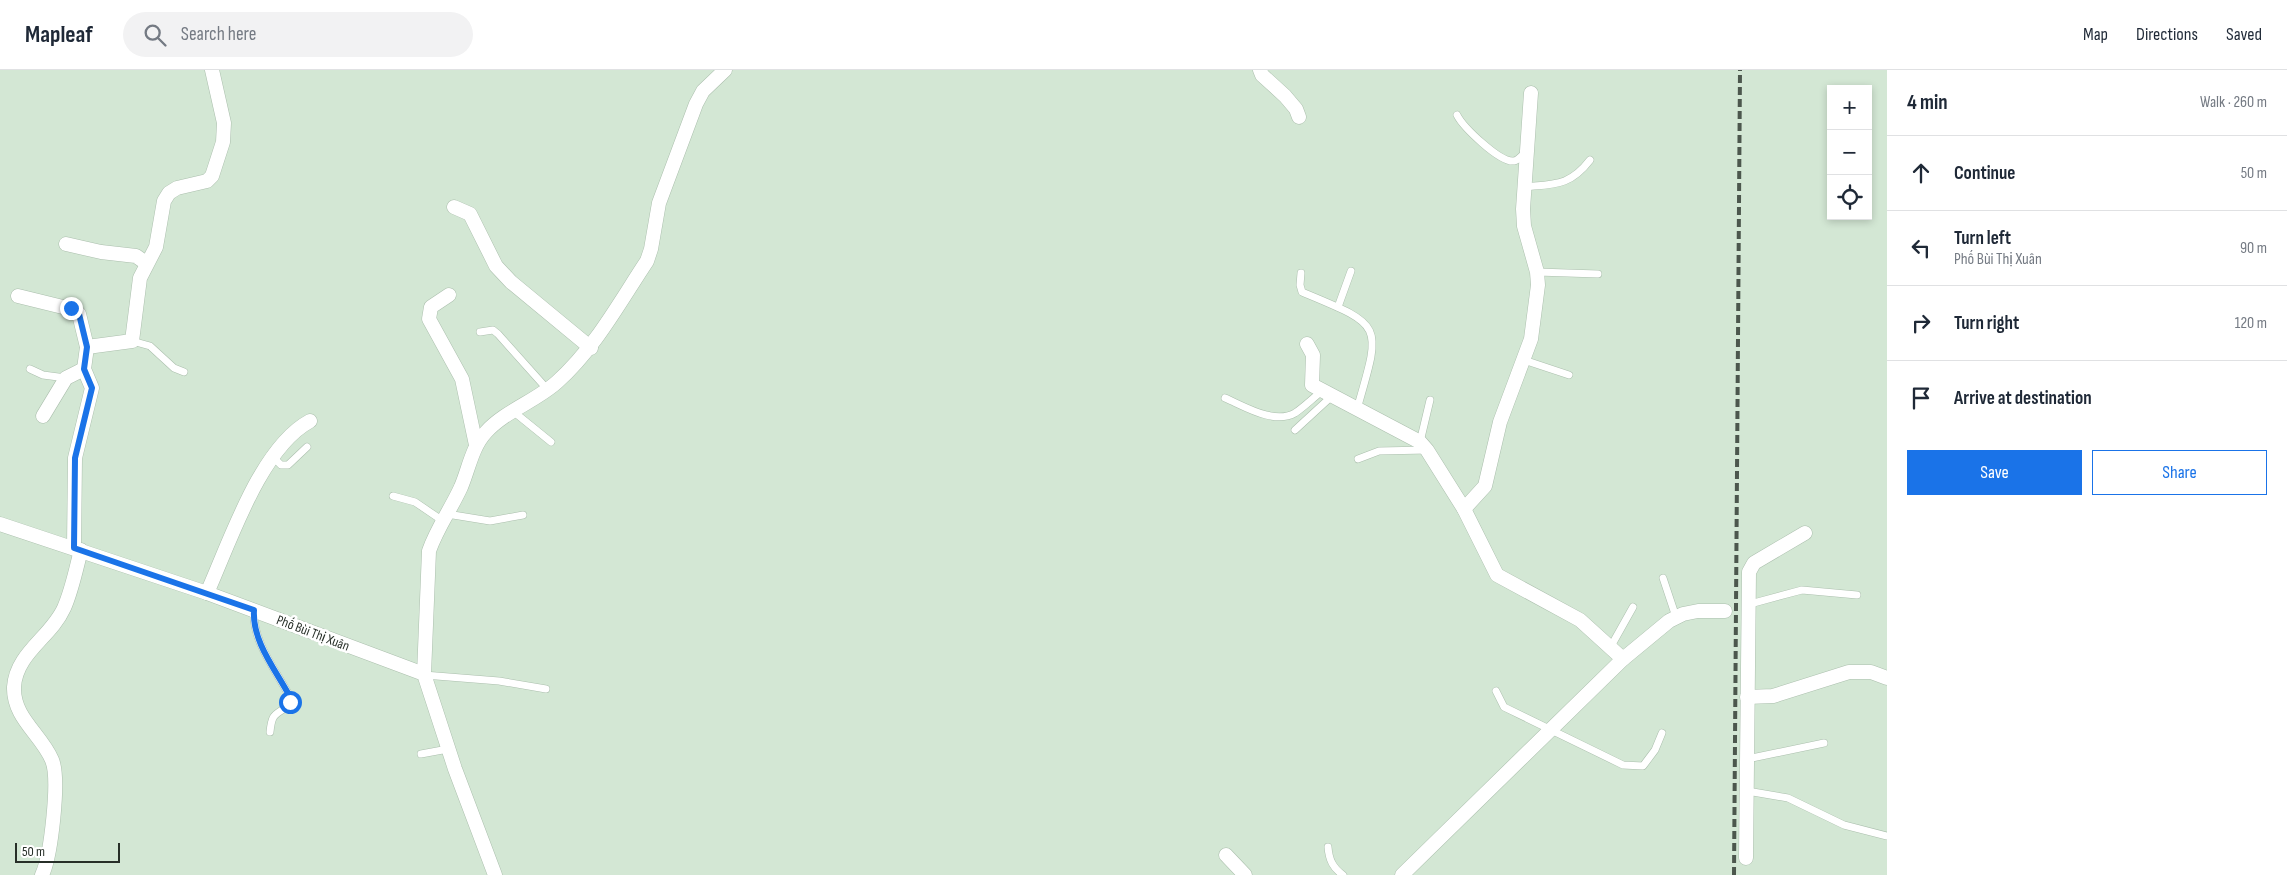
<!DOCTYPE html>
<meta charset="utf-8">
<style>
:root{--surface:#fff;--page:#f2f2f3;--text:#1f2937;--muted:#747a83;--line:#e0e1e3;--accent:#1a73e8}
body{margin:0;font-family:"Sofia Sans Condensed",sans-serif;background:var(--page);color:var(--text)}
.controls{position:absolute;right:15px;top:15px;display:grid;overflow:hidden;border-radius:0px;box-shadow:0 2px 8px #0003}
.controls button{width:45px;height:45px;display:grid;place-items:center;padding:0;border:0;border-bottom:1px solid var(--line);background:var(--surface);color:var(--text);font:25px sans-serif}
.scale{position:absolute;left:15px;bottom:12px;width:105px;box-sizing:border-box;padding-left:5px;border:2px solid #272f28;border-top:0;font-size:14px;line-height:18px;white-space:nowrap;color:#272f28;-webkit-text-stroke:4px #fff;paint-order:stroke}
.stop{position:absolute;width:15px;height:15px;margin:-11px;border:4px solid #1a73e8;border-radius:50%;background:#fff}
.stop.end{background:#1a73e8;border-color:#fff;box-shadow:0 1px 5px #0008}
.list{margin:0;padding:0;list-style:none}
h2{display:flex;justify-content:space-between;align-items:center;height:65px;margin:0;padding:0 20px;font-size:21px}
h2 small{font-size:16px;font-weight:400;color:var(--muted)}
.list li{display:grid;grid-template-columns:32px 1fr auto;gap:15px;align-items:center;box-sizing:border-box;height:75px;padding:0 20px;border-top:1px solid var(--line)}
.list b{display:block;font-size:19px;white-space:nowrap}
.list p{margin:0;font-size:16px;white-space:nowrap;color:var(--muted)}
.list em{font-size:16px;font-style:normal;color:var(--muted)}
.actions{display:flex;gap:10px;padding:15px 20px}
.actions a{flex:1;padding:11px 0;border:1px solid var(--accent);border-radius:0px;text-align:center;font-size:18px;color:var(--accent)}
.actions .main{background:var(--accent);color:#fff}
.icon{flex:none;width:28px;height:28px;fill:none;stroke:currentColor;stroke-width:2;stroke-linecap:round;stroke-linejoin:round}
.map{position:relative;flex:none;width:1887px;height:805px;overflow:hidden}
header{display:flex;align-items:center;gap:30px;box-sizing:border-box;height:70px;padding:0 25px;background:var(--surface);border-bottom:1px solid var(--line)}
header strong{font-size:24px}
nav{display:flex;gap:28px;margin-inline-start:auto;font-size:18px}
.search{width:350px;height:45px;background:var(--page);display:flex;align-items:center;gap:12px;box-sizing:border-box;padding:0 18px;border-radius:28px;color:var(--muted);font-size:19px}
main{display:flex}
aside{flex:1;background:var(--surface)}
.map>svg:first-child{display:block}
.lines{fill:none;stroke-linecap:round;stroke-linejoin:round}
.service-casing{stroke:#abbfad;stroke-width:8}
.minor-casing{stroke:#abbfad;stroke-width:15}
.service{stroke:#fff;stroke-width:7}
.minor{stroke:#fff;stroke-width:14}
.rail{stroke:#4c574d;stroke-width:4;stroke-dasharray:8 4;stroke-linecap:butt}
.route{stroke:#1a73e8;stroke-width:6}
.labels{text-anchor:middle;dominant-baseline:central;stroke-width:5;stroke-linejoin:round;paint-order:stroke}
.street-label{font-size:14px;fill:#272f28;stroke:#fff}
</style>
<header>
<strong>Mapleaf</strong>
<div class="search"><svg class="icon" aria-label="search" viewBox="0 0 24 24"><circle cx="10" cy="10" r="6"/><path d="M15 15l6 6"/></svg>Search here</div>
<nav><a>Map</a><a>Directions</a><a>Saved</a></nav>
</header>
<main>
<div class="map">
<svg width="1887" height="805" viewBox="0 0 1887 805">
<rect width="100%" height="100%" fill="#d3e7d4"/>
<g class="lines">
<defs>
<g id="service">
<path d="M1457 45C1463 57 1500 93 1514 91 1519 90 1522 85 1526 82"/>
<path d="M1524 117C1555 114 1570 116 1590 90"/>
<polyline points="1537,202 1598,204"/>
<path d="M1301 203 1300 215 1302 222C1384 256 1382 253 1357 339"/>
<polyline points="1338,237 1351,201"/>
<polyline points="480,262 493,260 498,264 548,320"/>
<polyline points="132,271 150,276 174,298 184,302"/>
<polyline points="1524,290 1569,305"/>
<polyline points="30,299 43,305 66,308"/>
<path d="M1225 328C1244 336 1274 355 1295 343 1304 337 1313 328 1322 321"/>
<polyline points="514,342 551,372"/>
<polyline points="1295,360 1332,326"/>
<polyline points="1420,372 1430,330"/>
<polyline points="273,387 281,395 288,395 307,377"/>
<polyline points="1358,389 1379,381 1427,380"/>
<polyline points="393,426 415,432 443,451"/>
<polyline points="447,444 490,451 523,445"/>
<polyline points="1663,508 1676,547"/>
<polyline points="1750,534 1802,520 1857,525"/>
<path d="M254 540C252 571 275 599 289 625V635C275 646 272 642 270 662"/>
<polyline points="1610,578 1633,537"/>
<polyline points="424,605 499,611 546,619"/>
<polyline points="1496,621 1504,637 1623,695 1643,696 1655,680 1662,663"/>
<polyline points="421,684 448,679"/>
<polyline points="1747,689 1824,673"/>
<polyline points="1747,721 1788,728 1844,755 1887,766"/>
<path d="M1328 777C1329 790 1333 798 1343 805"/>
</g>
<g id="minor">
<polyline points="1260,0 1262,5 1285,26 1296,39 1299,47"/>
<polyline points="454,137 470,144 496,196 511,212 591,278"/>
<polyline points="66,174 101,182 136,186 146,193"/>
<polyline points="449,225 431,237 429,249 462,309 476,375"/>
<polyline points="18,226 75,240 79,244 87,277 84,299 92,318 75,388 74,478"/>
<polyline points="1307,274 1313,285 1312,315 1420,372 1427,380 1464,439 1497,505 1580,550 1623,589"/>
<polyline points="87,277 132,271 140,208 156,177 164,131 169,123 177,118 207,111 212,106 223,72 224,53 212,0"/>
<polyline points="43,346 66,308 84,299"/>
<polyline points="1464,439 1485,416 1500,352 1531,269 1538,215 1537,202 1524,156 1523,139 1531,23"/>
<polyline points="0,454 207,523 424,604 455,699 495,805"/>
<path d="M207 523C230 472 260 378 310 351"/>
<path d="M424 604 429 481C437 458 451 439 461 417 469 398 472 377 486 362 505 341 536 331 557 312 595 278 619 233 647 191L651 179 659 133 696 34 703 21 725 0"/>
<polyline points="1747,627 1773,626 1849,602 1871,602 1887,608"/>
<polyline points="1226,785 1245,805"/>
<polyline points="1746,788 1749,502 1754,493 1805,463"/>
<path d="M42 805C51 786 60 709 52 690 41 664 13 648 14 617 16 583 51 567 64 538 72 520 76 499 81 480"/>
<polyline points="1402,805 1623,589 1669,551 1683,544 1698,541 1725,541"/>
</g>
</defs>
<use href="#service" class="service-casing"/>
<use href="#minor" class="minor-casing"/>
<use href="#service" class="service"/>
<use href="#minor" class="minor"/>
<polyline class="rail" points="1734,805 1740,0"/>
</g>
<g class="lines">
<path class="route" d="M71 238 79 244 87 277 84 299 92 318 75 388 74 478 254 540C252 571 275 599 289 625L290 632"/>
</g>
<g class="labels">
<g class="street-label">
<text transform="translate(313 563) rotate(21)">Phố Bùi Thị Xuân</text>
</g>
</g>
</svg>
<div class="controls">
<button>+</button>
<button>−</button>
<button><svg class="icon" aria-label="locate" viewBox="0 0 24 24"><circle cx="12" cy="12" r="6"/><path d="M12 2v4M12 18v4M2 12h4M18 12h4"/></svg></button>
</div>
<div class="scale">50 m</div>
<div class="stop" style="left:290px;top:632px"></div>
<div class="stop end" style="left:71px;top:238px"></div>
</div>
<aside>
<h2>4 min<small>Walk · 260 m</small></h2>
<ul class="list">
<li><svg class="icon" aria-label="ahead" viewBox="0 0 24 24"><path d="M12 20V5M6 11l6-6 6 6"/></svg><div><b>Continue</b></div><em>50 m</em></li>
<li><svg class="icon" aria-label="left" viewBox="0 0 24 24"><path d="M17 20v-9H6M10 6l-5 5 5 5"/></svg><div><b>Turn left</b><p>Phố Bùi Thị Xuân</p></div><em>90 m</em></li>
<li><svg class="icon" aria-label="right" viewBox="0 0 24 24"><path d="M7 20v-9h11M14 6l5 5-5 5"/></svg><div><b>Turn right</b></div><em>120 m</em></li>
<li><svg class="icon" aria-label="arrive" viewBox="0 0 24 24"><path d="M6 21V4h12l-3 4 3 4H6"/></svg><div><b>Arrive at destination</b></div></li>
</ul>
<div class="actions"><a class="main">Save</a><a>Share</a></div>
</aside>
</main>
